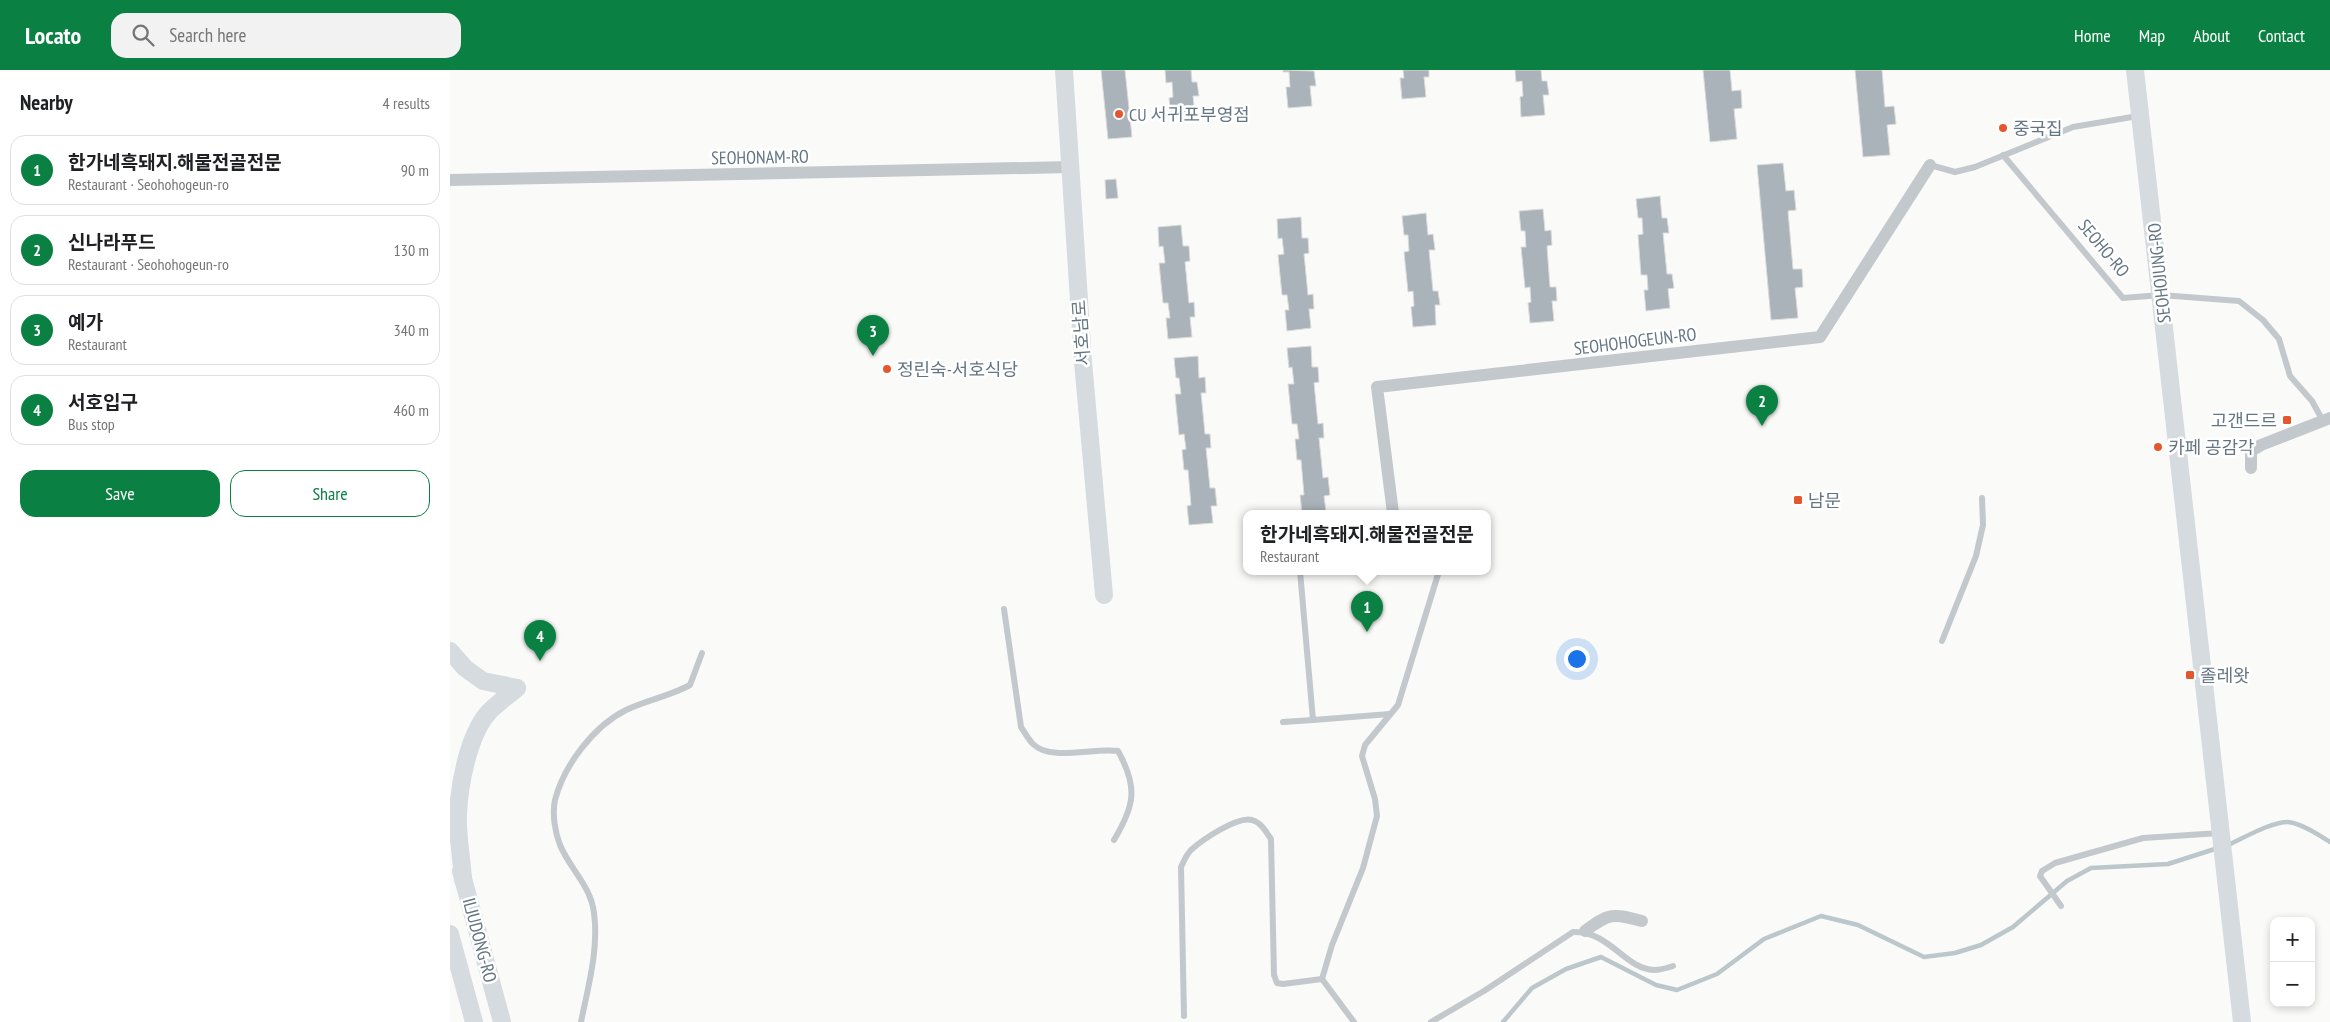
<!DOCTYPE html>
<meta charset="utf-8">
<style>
:root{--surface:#fff;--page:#f2f2f2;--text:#202124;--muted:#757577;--line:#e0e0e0;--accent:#0b8043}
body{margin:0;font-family:"PT Sans Narrow","Noto Sans KR",sans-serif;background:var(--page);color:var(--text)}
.controls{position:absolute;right:15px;bottom:15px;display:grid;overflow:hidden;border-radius:10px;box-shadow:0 2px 8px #0003}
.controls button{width:45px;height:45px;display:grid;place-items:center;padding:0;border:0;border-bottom:1px solid var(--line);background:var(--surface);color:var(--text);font:25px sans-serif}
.you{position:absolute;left:1126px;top:588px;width:18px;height:18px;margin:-12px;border:4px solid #fff;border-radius:50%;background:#1a73e8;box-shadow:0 0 0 8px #1a73e833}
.badge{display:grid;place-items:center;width:32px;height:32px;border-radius:50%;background:var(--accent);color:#fff;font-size:16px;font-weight:700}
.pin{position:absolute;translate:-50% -41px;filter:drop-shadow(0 1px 2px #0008)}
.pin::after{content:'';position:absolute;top:26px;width:18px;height:15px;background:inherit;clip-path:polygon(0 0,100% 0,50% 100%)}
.popup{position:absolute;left:793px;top:440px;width:248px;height:65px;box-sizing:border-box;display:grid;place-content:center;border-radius:10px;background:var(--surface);filter:drop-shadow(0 1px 4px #0005);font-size:16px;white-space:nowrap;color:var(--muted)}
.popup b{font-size:19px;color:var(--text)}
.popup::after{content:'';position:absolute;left:50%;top:100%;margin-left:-10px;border:10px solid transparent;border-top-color:var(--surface)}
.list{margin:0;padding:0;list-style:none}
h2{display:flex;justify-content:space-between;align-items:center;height:65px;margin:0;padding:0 20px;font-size:21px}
h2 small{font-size:16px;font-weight:400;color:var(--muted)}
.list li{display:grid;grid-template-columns:32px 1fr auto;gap:15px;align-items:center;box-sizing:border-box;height:70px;margin:0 10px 10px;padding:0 10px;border:1px solid var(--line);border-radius:15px}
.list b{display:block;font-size:19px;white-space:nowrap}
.list p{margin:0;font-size:16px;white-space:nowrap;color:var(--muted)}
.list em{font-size:16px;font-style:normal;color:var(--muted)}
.actions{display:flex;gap:10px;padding:15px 20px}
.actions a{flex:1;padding:11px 0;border:1px solid var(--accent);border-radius:15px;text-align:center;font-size:18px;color:var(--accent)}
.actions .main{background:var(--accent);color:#fff}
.icon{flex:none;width:28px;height:28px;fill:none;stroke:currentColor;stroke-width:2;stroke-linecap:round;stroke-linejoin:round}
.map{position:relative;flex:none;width:1880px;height:952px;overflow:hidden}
header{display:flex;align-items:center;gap:30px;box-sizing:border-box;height:70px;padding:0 25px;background:var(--accent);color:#fff}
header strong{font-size:24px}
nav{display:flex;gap:28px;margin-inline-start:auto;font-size:18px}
.search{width:350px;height:45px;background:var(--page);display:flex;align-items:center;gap:12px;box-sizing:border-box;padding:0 18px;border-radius:15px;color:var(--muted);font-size:19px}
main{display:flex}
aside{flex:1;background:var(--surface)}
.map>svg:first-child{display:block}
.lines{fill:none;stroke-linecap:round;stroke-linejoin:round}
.stream{stroke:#bbc7cb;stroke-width:4.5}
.building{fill:#aab3b9;stroke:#dcdcda}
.lane{stroke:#c3c8cc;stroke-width:6}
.street{stroke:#c3c8cc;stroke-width:12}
.secondary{stroke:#d6dbdf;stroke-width:18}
.poi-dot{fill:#e4572e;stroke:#fff;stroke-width:2}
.labels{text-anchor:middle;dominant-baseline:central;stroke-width:5;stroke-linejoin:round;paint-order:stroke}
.poi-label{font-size:18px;fill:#657683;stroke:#fff;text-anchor:start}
.street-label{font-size:18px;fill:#657683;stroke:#fff}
</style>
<header>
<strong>Locato</strong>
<div class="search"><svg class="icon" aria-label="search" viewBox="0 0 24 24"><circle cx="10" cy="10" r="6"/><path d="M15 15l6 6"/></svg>Search here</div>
<nav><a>Home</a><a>Map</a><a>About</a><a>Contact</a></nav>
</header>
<main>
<aside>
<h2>Nearby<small>4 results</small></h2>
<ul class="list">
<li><span class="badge">1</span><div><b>한가네흑돼지.해물전골전문</b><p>Restaurant · Seohohogeun-ro</p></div><em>90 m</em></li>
<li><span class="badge">2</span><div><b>신나라푸드</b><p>Restaurant · Seohohogeun-ro</p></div><em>130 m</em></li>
<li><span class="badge">3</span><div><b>예가</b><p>Restaurant</p></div><em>340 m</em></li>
<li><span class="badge">4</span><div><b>서호입구</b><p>Bus stop</p></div><em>460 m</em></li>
</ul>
<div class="actions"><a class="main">Save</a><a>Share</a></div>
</aside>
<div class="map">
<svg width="1880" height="952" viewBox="0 0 1880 952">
<rect width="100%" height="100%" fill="#fafaf8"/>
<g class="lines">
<g class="stream">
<path d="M1776 776C1792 769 1820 752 1838 752 1851 753 1869 765 1880 772"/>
<polyline points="1053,952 1082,918 1116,899 1151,887 1206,915 1227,920 1267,904 1314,869 1371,846 1408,855 1474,887 1505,883 1531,875 1563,857 1617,811 1641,798 1718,794 1768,778"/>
</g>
</g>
<g class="building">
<polygon points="651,0 675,0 682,67 658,69"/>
<polygon points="715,0 741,0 742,12 747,12 749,26 743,26 745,46 721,48 719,28 723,27 722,12 716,13"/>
<polygon points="833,0 864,1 866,16 860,16 862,36 838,38 836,17 840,17 839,2 833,2"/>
<polygon points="953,0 979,0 979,7 974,7 976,27 952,29 950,8 954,8"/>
<polygon points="1065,0 1091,0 1092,11 1097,11 1099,25 1093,25 1095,45 1071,47 1070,27 1073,26 1072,11 1066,12"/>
<polygon points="1253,0 1280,0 1282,21 1291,20 1292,38 1284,39 1287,69 1260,72"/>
<polygon points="1405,0 1432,0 1435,37 1444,36 1446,54 1437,55 1440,85 1413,87"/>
<polygon points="1333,93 1336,121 1344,120 1346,140 1338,141 1343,199 1352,199 1353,217 1345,218 1348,248 1321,250 1307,95"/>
<polygon points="666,109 668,128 656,129 655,110"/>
<polygon points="1210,126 1212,148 1217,148 1219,163 1213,163 1217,204 1222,204 1224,218 1218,219 1220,238 1196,241 1194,220 1198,220 1197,205 1191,205 1188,165 1193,164 1192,148 1188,148 1186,129"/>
<polygon points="1093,139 1095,161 1101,160 1102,175 1097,176 1100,217 1106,217 1107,231 1102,231 1104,251 1080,253 1078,233 1081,232 1080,217 1075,218 1071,177 1076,177 1075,161 1071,161 1069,141"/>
<polygon points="976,143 978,165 983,164 985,180 979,180 983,221 988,221 990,235 985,235 986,255 963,257 961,237 964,236 963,221 958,222 954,182 959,181 958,165 954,165 952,146"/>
<polygon points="851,147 852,168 858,168 859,183 854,184 858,225 863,224 864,239 859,239 861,258 837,261 835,240 839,240 837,225 832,225 828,185 834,184 832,168 828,169 827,149"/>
<polygon points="731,155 733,176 739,176 740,191 735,192 739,233 744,232 745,247 740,247 742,267 718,269 716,248 720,248 718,233 713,233 709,193 715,193 713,176 709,177 708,157"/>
<polygon points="861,276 862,297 868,297 869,312 864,313 868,354 873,353 874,368 869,368 873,408 878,407 880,425 874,426 876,442 852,443 850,425 854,425 851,390 847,390 845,369 849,369 847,354 842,354 838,314 844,314 842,297 839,298 837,278"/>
<polygon points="748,286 749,308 755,307 756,323 751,323 755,364 760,364 761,378 756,378 760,418 765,418 767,436 761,436 763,453 739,455 737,436 741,435 738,400 734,400 732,380 736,379 734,364 729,365 725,324 731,324 729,308 726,308 724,288"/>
</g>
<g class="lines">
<g class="lane">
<polyline points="1553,85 1673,228 1711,225 1789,231 1813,250 1829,269 1840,306 1862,331 1873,351"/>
<polyline points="1480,95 1505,102 1525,97 1623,57 1688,46"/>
<polyline points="850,501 863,650 940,644"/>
<path d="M554 539 571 657C575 663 578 669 583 674 601 692 644 677 668 681 688 717 685 735 664 770"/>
<polyline points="1492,571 1526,486 1533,455 1532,428"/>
<polyline points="833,652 863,650"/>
<polyline points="1611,836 1590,806 1592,801 1605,793 1693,768 1770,763"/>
<polyline points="872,909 882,875 913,798 927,746 925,729 912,686 915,675 948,635 989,501"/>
<path d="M734 946 731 797C734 791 736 785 741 780 752 770 787 746 802 750 812 753 816 762 821 769L824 905 827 913 833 914 872 909 904 952"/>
<path d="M131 952C138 917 149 879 144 843 141 816 120 799 110 775 105 762 102 744 105 730 114 695 144 656 176 640 197 630 220 626 240 615L252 583"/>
<path d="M981 952 1034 921 1123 862C1160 861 1175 899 1204 900 1210 900 1217 898 1223 896"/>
</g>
<g class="street">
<polyline points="0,110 621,97"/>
<polyline points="1801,398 1801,381 1811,375 1880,348"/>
<polyline points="943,443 927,317 1370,267 1480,95"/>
<path d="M1135 861C1159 843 1163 843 1192 851"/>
</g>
<g class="secondary">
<polyline points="614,0 633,292 654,525"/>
<polyline points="1685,0 1792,952"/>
<polyline points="0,581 15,598 33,611 67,618"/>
<polyline points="11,801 52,952"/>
<path d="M13 810C12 789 7 766 8 745 9 716 18 666 38 643 46 634 58 626 67 618"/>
<polyline points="0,864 24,952"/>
</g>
</g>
<g class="poi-dot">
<circle cx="669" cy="44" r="5"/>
<circle cx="1553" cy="58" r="5"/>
<circle cx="437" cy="299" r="5"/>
<rect x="1832" y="345" width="10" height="10" rx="2.5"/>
<circle cx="1708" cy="377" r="5"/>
<rect x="1343" y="425" width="10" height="10" rx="2.5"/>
<rect x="1735" y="600" width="10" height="10" rx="2.5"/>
</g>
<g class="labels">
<g class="poi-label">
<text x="679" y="44">CU 서귀포부영점</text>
<text x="1563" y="58">중국집</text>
<text x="447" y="299">정린숙-서호식당</text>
<text x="1827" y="350" text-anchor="end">고갠드르</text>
<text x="1718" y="377">카페 공감각</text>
<text x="1358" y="430">남문</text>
<text x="1750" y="605">졸레왓</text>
</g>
<g class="street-label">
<text transform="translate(310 87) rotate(-1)">SEOHONAM-RO</text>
<text transform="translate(1654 178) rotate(50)">SEOHO-RO</text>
<text transform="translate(1709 203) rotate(-96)">SEOHOJUNG-RO</text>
<text transform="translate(631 263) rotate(-94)">서호남로</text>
<text transform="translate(1185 271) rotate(-7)">SEOHOHOGEUN-RO</text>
<text transform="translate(30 870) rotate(75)">ILJUDONG-RO</text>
</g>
</g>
</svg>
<div class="controls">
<button>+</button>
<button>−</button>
</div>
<div class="you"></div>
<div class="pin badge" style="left:917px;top:562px">1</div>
<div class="popup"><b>한가네흑돼지.해물전골전문</b>Restaurant</div>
<div class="pin badge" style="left:1312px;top:356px">2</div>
<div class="pin badge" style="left:423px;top:286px">3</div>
<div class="pin badge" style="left:90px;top:591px">4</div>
</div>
</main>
